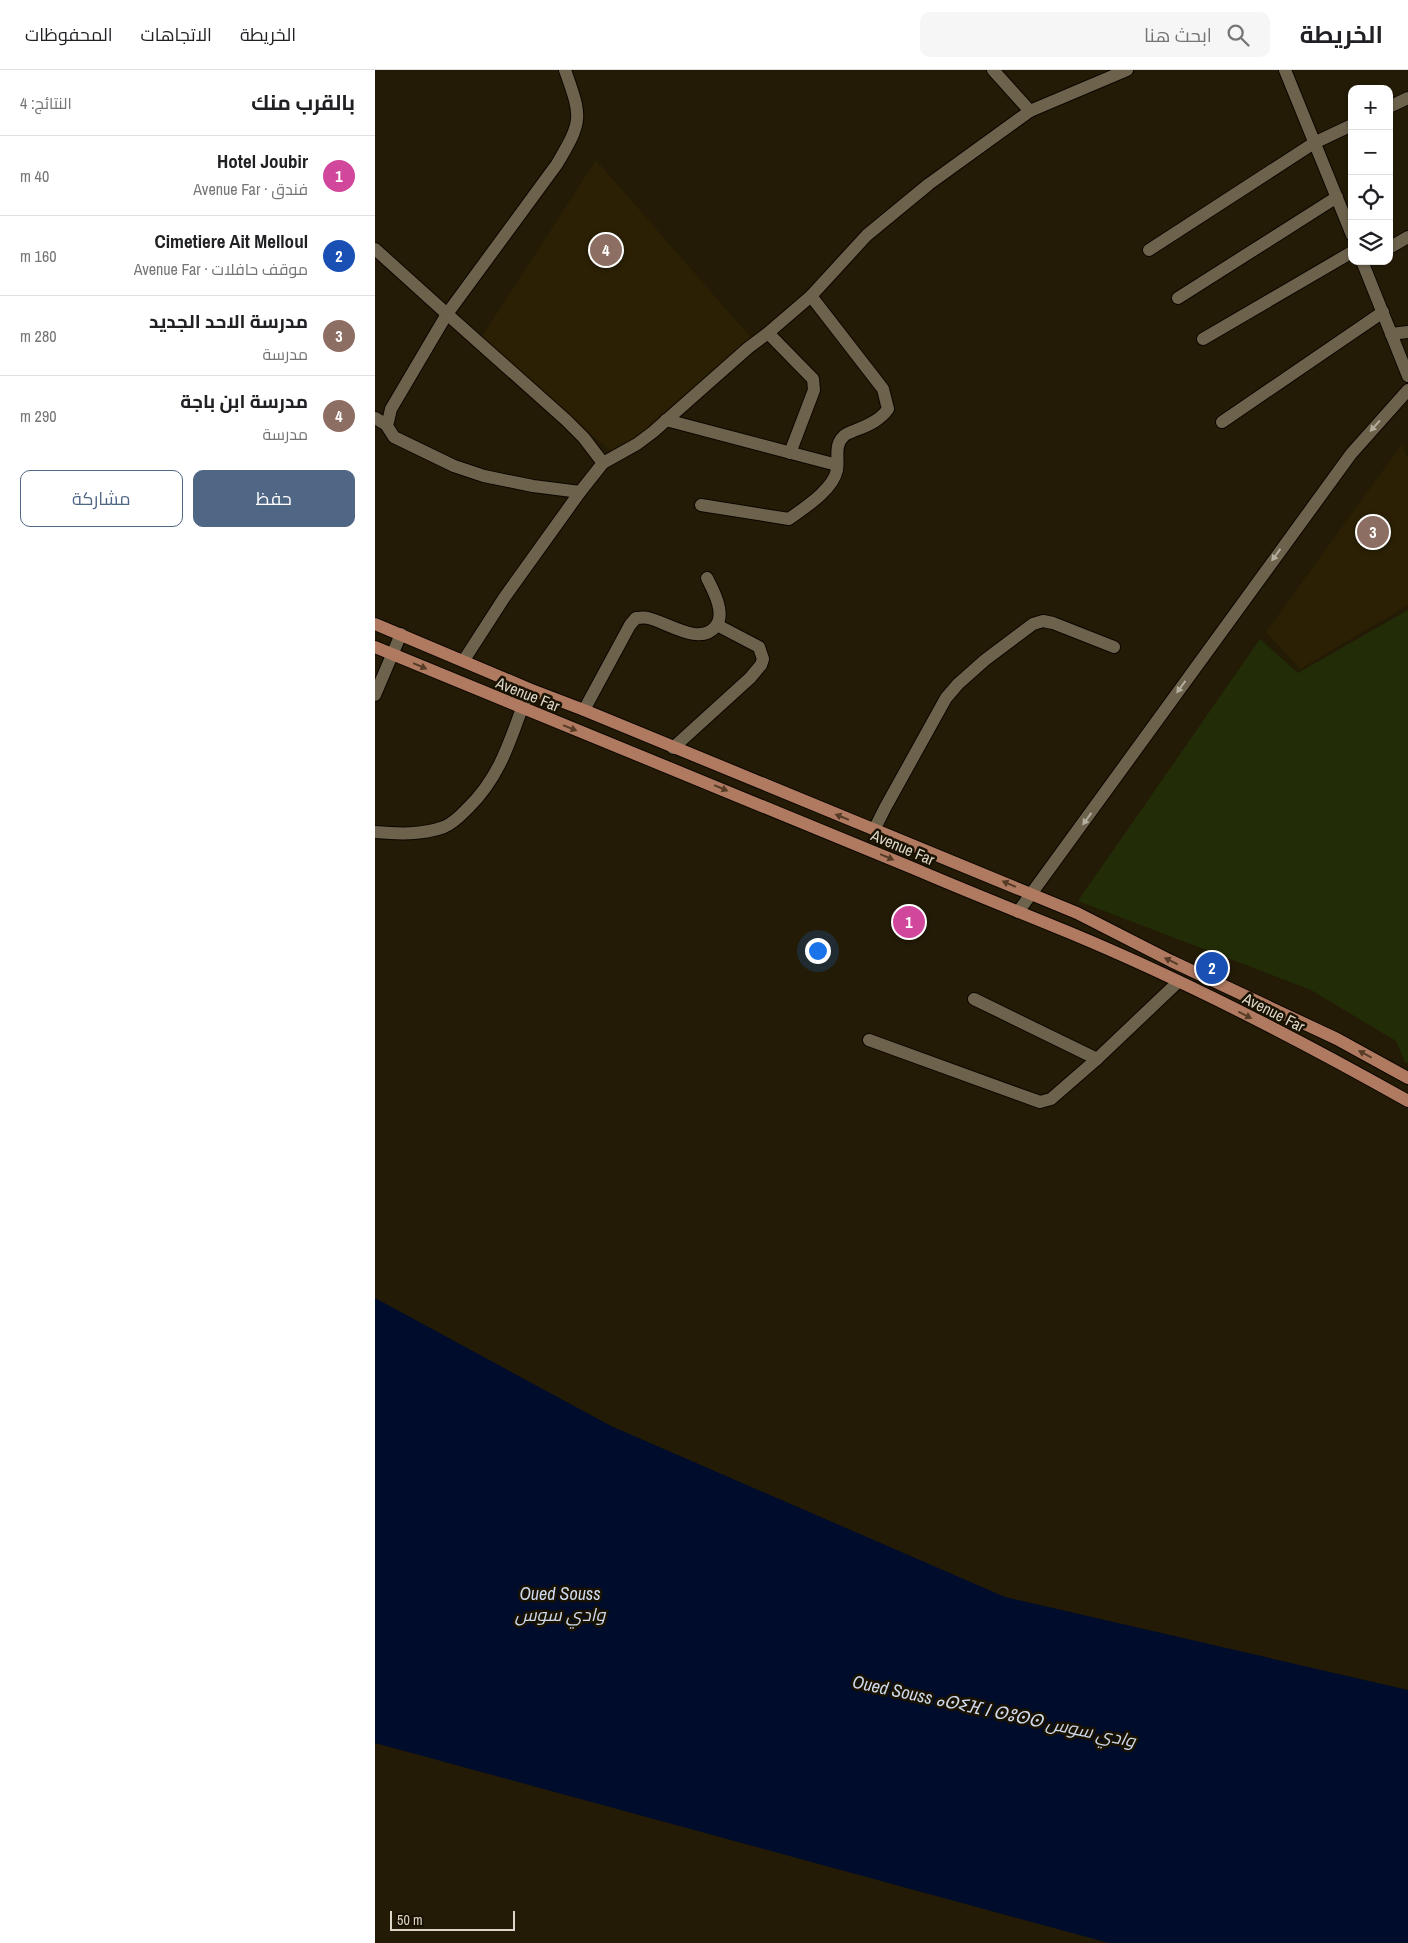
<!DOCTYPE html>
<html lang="ar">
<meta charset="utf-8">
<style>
:root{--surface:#fff;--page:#f6f6f6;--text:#202124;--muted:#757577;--line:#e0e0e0;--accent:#506685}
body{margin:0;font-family:"Archivo Narrow",Cairo,"Noto Sans Tifinagh",sans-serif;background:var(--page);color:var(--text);direction:rtl}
.controls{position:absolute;right:15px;top:15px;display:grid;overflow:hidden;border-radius:10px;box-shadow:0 1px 4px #0004}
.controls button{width:45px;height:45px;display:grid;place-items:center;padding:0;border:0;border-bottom:1px solid var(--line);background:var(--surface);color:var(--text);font:25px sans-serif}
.scale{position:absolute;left:15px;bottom:12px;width:125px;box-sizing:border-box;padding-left:5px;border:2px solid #dbd6c9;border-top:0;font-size:14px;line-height:18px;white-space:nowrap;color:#dbd6c9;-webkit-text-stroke:4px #1a1201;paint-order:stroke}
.you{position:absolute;left:442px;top:880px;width:18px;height:18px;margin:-12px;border:4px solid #fff;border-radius:50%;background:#1a73e8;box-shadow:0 0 0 8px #1a73e833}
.badge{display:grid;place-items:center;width:32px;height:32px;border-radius:50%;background:var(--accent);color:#fff;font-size:16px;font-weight:700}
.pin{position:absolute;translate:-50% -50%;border:2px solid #fff;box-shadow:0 1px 5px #0006}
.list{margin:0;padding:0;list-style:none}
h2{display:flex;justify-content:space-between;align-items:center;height:65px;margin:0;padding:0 20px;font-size:21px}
h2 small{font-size:16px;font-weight:400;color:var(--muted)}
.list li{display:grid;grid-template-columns:32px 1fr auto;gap:15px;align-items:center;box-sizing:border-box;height:80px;padding:0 20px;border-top:1px solid var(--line)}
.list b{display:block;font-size:19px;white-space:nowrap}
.list p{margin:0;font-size:16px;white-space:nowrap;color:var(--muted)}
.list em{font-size:16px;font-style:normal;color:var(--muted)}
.actions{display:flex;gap:10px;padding:15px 20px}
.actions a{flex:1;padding:11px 0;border:1px solid var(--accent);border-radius:10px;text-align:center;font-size:18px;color:var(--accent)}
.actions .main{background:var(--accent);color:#fff}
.icon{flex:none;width:28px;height:28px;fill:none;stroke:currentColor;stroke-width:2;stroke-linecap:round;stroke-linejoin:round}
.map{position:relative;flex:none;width:1033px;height:1873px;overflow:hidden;direction:ltr}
header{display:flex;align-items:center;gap:30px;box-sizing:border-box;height:70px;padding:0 25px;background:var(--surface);border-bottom:1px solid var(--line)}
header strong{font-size:24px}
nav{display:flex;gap:28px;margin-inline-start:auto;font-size:18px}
.search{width:350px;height:45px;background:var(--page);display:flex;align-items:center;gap:12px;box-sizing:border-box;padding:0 18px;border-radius:10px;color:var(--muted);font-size:19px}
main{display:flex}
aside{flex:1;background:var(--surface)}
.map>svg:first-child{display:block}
.built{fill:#2b2004}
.green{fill:#222d08}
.water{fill:#000c2b}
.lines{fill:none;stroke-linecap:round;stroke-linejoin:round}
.minor-casing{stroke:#0c0600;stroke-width:14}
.major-casing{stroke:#0c0600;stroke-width:14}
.minor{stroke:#6d634d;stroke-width:12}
.major{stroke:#b07a61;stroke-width:12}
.oneway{fill:#b4ae9e}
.oneway2{fill:#563c27}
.labels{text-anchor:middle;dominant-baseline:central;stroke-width:5;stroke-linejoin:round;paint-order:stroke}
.street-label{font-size:16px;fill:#dbd6c9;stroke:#1a1201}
.water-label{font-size:18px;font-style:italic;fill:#cdd9ec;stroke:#1a1201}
</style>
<header>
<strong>الخريطة</strong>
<div class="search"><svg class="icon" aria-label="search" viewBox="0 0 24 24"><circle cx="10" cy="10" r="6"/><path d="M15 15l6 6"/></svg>ابحث هنا</div>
<nav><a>الخريطة</a><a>الاتجاهات</a><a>المحفوظات</a></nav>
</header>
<main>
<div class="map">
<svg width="1033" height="1873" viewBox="0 0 1033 1873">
<rect width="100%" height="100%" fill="#231b06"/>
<g class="built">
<polygon points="221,90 378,270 241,385 104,271"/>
<polygon points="1027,374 1033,389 1033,535 925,599 891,562"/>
</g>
<polygon class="green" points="1033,540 1033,993 1030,992 1021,971 936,920 703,831 885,569 923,603"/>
<polygon class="water" points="0,1228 236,1356 630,1527 1033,1620 1033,1873 734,1873 0,1673"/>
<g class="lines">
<defs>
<g id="minor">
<polyline points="618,0 655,41"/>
<polyline points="910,0 977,165"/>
<polyline points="1014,37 1033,28"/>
<polyline points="1014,178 1033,167"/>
<polyline points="0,179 72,244 16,339 12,356 19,367 79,396 109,406 158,416 205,422"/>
<polyline points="774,180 939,73 977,55"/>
<polyline points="987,191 1033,306"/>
<polyline points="803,228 962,127"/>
<polyline points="393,263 438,309 439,320 415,383"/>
<polyline points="1016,264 1033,262"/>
<polyline points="828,269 977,182"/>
<polyline points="0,348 12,355"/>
<polyline points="291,350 462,395"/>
<polyline points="847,352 1008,242"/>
<polyline points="228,393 262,374 278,362 373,278 393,263 436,226 492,165 554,114 655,41 752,0"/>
<path d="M326 435 414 449C429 438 458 420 462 400 464 390 459 375 468 367 471 363 477 362 481 360 494 355 505 350 513 339L508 319 436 226"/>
<path d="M89 590 129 528 205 422 228 393 209 368 191 350 72 244 182 94C208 50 207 48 190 0"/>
<polyline points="0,625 26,564"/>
<path d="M209 640 255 555 261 548C265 548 269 547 273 548 292 552 325 577 341 556 351 543 338 520 332 508"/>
<polyline points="298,678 375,608 386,595 388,589 384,577 342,555"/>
<polyline points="499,760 510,738 571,628 583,614 610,590 658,554 668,551 678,553 739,577"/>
<path d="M0 762C23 764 47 765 69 757 79 753 86 745 93 738 128 704 137 663 154 619"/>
<polyline points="643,842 976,384 1033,320"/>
<polyline points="599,929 722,989"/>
<polyline points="494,970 665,1032 676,1029 722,989 803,912"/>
</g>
<g id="major">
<polyline points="0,554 154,619 209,640 702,843 796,891 962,969 1033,1008"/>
<path d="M0 577C180 652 361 724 540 799 591 821 642 841 693 862 809 910 923 969 1033 1031"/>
</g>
</defs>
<use href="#minor" class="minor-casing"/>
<use href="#major" class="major-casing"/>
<use href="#minor" class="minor"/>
<use href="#major" class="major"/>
</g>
<defs><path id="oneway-solid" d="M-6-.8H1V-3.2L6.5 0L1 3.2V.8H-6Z" transform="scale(1.25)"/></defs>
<g class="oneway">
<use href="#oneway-solid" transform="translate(1000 356) rotate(132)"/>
<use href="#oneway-solid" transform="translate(901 485) rotate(126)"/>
<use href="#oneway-solid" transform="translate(806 617) rotate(126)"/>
<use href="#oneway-solid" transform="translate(712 749) rotate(126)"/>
</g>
<g class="oneway2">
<use href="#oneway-solid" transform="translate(45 596) rotate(23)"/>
<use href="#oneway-solid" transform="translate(195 658) rotate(22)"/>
<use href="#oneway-solid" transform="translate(346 718) rotate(23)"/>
<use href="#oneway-solid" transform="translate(467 747) rotate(-158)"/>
<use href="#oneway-solid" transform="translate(512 787) rotate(23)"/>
<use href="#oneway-solid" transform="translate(634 814) rotate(-157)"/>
<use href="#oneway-solid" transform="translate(796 891) rotate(-154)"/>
<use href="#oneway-solid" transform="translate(870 945) rotate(27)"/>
<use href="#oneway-solid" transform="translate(990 984) rotate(-152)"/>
</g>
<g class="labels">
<g class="street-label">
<text transform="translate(153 624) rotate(22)">Avenue Far</text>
<text transform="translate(528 777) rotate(23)">Avenue Far</text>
<text transform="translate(899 942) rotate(27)">Avenue Far</text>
</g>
<g class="water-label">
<text x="185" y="1523">Oued Souss<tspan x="185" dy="21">وادي سوس</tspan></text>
<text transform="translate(619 1641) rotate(12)">Oued Souss ⴰⵙⵉⴼ ⵏ ⵙⵓⵙⵙ وادي سوس</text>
</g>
</g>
</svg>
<div class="controls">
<button>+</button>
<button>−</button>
<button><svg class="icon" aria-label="locate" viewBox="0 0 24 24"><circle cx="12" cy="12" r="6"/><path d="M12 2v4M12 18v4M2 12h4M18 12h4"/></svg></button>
<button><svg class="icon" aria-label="layers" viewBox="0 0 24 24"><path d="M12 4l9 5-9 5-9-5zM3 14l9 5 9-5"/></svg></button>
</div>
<div class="scale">50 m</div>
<div class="you"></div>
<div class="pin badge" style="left:534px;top:852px;background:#d1479c">1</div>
<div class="pin badge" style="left:837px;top:898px;background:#1a4fb4">2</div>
<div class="pin badge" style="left:998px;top:462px;background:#8d6e63">3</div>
<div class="pin badge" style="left:231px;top:180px;background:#8d6e63">4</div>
</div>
<aside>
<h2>بالقرب منك<small>النتائج: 4</small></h2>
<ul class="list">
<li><span class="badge" style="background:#d1479c">1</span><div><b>Hotel Joubir</b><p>فندق · Avenue Far</p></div><em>40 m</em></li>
<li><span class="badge" style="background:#1a4fb4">2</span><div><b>Cimetiere Ait Melloul</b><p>موقف حافلات · Avenue Far</p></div><em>160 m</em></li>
<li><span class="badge" style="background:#8d6e63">3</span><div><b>مدرسة الاحد الجديد</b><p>مدرسة</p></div><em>280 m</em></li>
<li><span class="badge" style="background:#8d6e63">4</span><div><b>مدرسة ابن باجة</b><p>مدرسة</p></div><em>290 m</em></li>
</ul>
<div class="actions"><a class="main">حفظ</a><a>مشاركة</a></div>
</aside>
</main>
